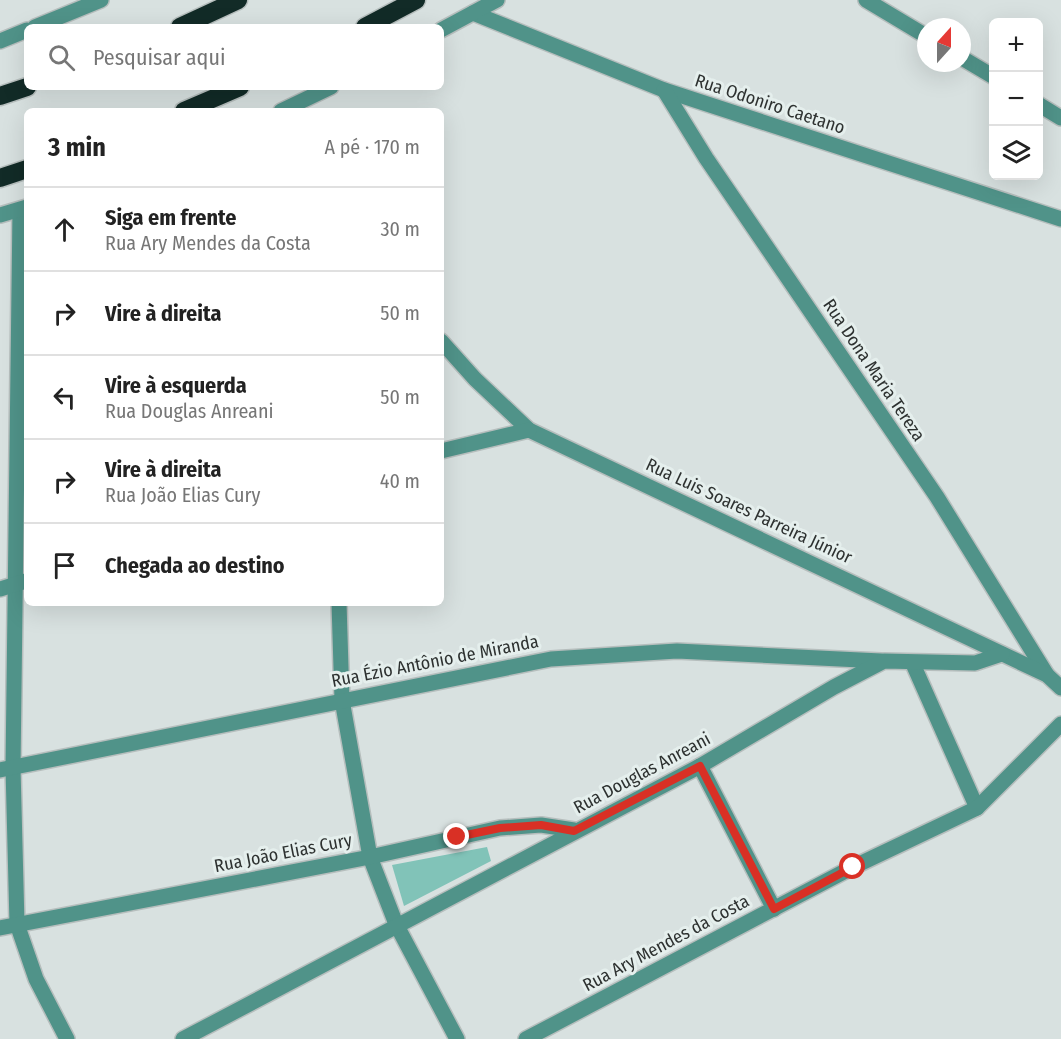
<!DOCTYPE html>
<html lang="pt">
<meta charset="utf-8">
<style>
:root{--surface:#fff;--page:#f6f6f6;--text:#222;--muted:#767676;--line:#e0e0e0}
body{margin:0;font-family:"Fira Sans Condensed",sans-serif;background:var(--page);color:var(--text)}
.controls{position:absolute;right:18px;top:18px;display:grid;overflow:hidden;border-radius:9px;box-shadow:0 6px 24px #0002}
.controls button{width:54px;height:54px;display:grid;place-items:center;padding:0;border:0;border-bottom:2px solid var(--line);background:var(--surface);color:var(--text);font:30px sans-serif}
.compass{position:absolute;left:917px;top:18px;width:54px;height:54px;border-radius:50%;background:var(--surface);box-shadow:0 6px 24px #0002;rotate:21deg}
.stop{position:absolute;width:18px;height:18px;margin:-14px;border:4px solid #d93025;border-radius:50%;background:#fff}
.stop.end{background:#d93025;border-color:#fff;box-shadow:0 2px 6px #0008}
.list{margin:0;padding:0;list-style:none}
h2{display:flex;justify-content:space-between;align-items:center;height:78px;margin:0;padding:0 24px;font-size:26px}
h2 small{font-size:20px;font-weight:400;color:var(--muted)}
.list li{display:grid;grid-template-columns:39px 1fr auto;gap:18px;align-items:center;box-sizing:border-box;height:84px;padding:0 24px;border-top:2px solid var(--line)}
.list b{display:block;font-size:22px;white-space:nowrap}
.list p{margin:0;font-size:20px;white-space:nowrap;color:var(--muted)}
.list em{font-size:20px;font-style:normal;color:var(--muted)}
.icon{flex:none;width:33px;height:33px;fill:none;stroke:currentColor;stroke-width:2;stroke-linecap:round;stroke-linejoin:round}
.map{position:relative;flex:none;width:1061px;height:1039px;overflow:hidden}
.search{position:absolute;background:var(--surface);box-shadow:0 6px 24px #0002;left:24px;top:24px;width:420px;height:66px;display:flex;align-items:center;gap:15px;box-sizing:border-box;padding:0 21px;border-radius:9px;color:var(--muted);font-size:22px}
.panel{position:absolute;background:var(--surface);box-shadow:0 6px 24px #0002;left:24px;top:108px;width:420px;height:498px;border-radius:9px}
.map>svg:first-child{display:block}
.green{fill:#81c3b8}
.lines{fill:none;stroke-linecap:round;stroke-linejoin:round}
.minor-casing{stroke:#b6bebd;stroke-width:18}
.highway-casing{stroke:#b6bebd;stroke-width:21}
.minor{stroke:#509389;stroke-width:15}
.highway{stroke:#122b27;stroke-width:18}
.route{stroke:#d93025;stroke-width:8}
.labels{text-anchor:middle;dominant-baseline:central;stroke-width:6;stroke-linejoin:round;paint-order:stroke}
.street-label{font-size:18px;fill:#2e3231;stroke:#e5efed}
</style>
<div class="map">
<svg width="1061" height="1039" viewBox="0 0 1061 1039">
<rect width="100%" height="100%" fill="#d8e1e0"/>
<polygon class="green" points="487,847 491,861 404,906 392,865"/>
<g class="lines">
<defs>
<g id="minor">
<polyline points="866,0 926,36"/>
<polyline points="473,13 664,90 1061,219"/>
<polyline points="35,27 101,0"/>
<polyline points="441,30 497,0"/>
<polyline points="0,41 27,30"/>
<polyline points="962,58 994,77"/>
<polyline points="664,90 706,158 937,497 1047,675"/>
<polyline points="1038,104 1061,118"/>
<polyline points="281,111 331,87"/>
<polyline points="20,210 13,768 17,924 36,979 67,1039"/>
<polyline points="0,215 27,207"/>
<polyline points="441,341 475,379 529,430 1047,675 1061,688"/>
<polyline points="441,451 529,430"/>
<polyline points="0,589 26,581"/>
<polyline points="339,603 342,700 370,857 396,924 457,1039"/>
<polyline points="913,664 977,808"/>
<polyline points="700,766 774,909"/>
<polyline points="0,770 551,659 677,651 881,661"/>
<polyline points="0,928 370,857 500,828 541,825 574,830"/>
<polyline points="183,1039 700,766 834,687 884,661 975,663 1002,654"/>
<polyline points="526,1039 853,867 977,808 1061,724"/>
</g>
<g id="highway">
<polyline points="180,27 238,0"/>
<polyline points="365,27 416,0"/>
<polyline points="0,96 27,87"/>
<polyline points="184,111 240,87"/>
<polyline points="0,178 27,169"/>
</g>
</defs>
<use href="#minor" class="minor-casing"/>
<use href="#highway" class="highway-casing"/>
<use href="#minor" class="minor"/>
<use href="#highway" class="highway"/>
</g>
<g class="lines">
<polyline class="route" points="457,837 500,828 541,825 574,831 700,766 774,909 853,867"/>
</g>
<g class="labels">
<g class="street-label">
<text transform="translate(770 104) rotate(18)">Rua Odoniro Caetano</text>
<text transform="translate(874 370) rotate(56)">Rua Dona Maria Tereza</text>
<text transform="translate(749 511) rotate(25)">Rua Luis Soares Parreira Júnior</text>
<text transform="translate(435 661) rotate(-11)">Rua Ézio Antônio de Miranda</text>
<text transform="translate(642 773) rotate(-28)">Rua Douglas Anreani</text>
<text transform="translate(283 853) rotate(-11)">Rua João Elias Cury</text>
<text transform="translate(666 943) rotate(-28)">Rua Ary Mendes da Costa</text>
</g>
</g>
</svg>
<div class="controls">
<button>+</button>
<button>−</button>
<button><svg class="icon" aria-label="layers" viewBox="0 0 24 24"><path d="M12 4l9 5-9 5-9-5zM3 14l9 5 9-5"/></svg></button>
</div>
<svg class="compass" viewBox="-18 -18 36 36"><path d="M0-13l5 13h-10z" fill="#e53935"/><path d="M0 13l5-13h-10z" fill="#767676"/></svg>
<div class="stop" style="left:853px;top:867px"></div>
<div class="stop end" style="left:457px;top:837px"></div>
<div class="search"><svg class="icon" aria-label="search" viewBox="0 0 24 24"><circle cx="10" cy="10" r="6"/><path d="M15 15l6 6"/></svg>Pesquisar aqui</div>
<section class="panel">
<h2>3 min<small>A pé · 170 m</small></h2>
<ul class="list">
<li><svg class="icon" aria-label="ahead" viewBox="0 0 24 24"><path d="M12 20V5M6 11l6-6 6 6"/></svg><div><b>Siga em frente</b><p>Rua Ary Mendes da Costa</p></div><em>30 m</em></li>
<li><svg class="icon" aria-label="right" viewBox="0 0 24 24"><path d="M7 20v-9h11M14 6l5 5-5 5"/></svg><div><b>Vire à direita</b></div><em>50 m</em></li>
<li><svg class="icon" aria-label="left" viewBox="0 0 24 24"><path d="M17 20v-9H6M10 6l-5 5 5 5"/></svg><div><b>Vire à esquerda</b><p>Rua Douglas Anreani</p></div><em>50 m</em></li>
<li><svg class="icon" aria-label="right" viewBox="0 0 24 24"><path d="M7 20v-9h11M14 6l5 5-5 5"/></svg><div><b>Vire à direita</b><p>Rua João Elias Cury</p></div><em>40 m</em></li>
<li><svg class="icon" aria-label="arrive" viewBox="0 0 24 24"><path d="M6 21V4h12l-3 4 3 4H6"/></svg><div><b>Chegada ao destino</b></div></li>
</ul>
</section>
</div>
